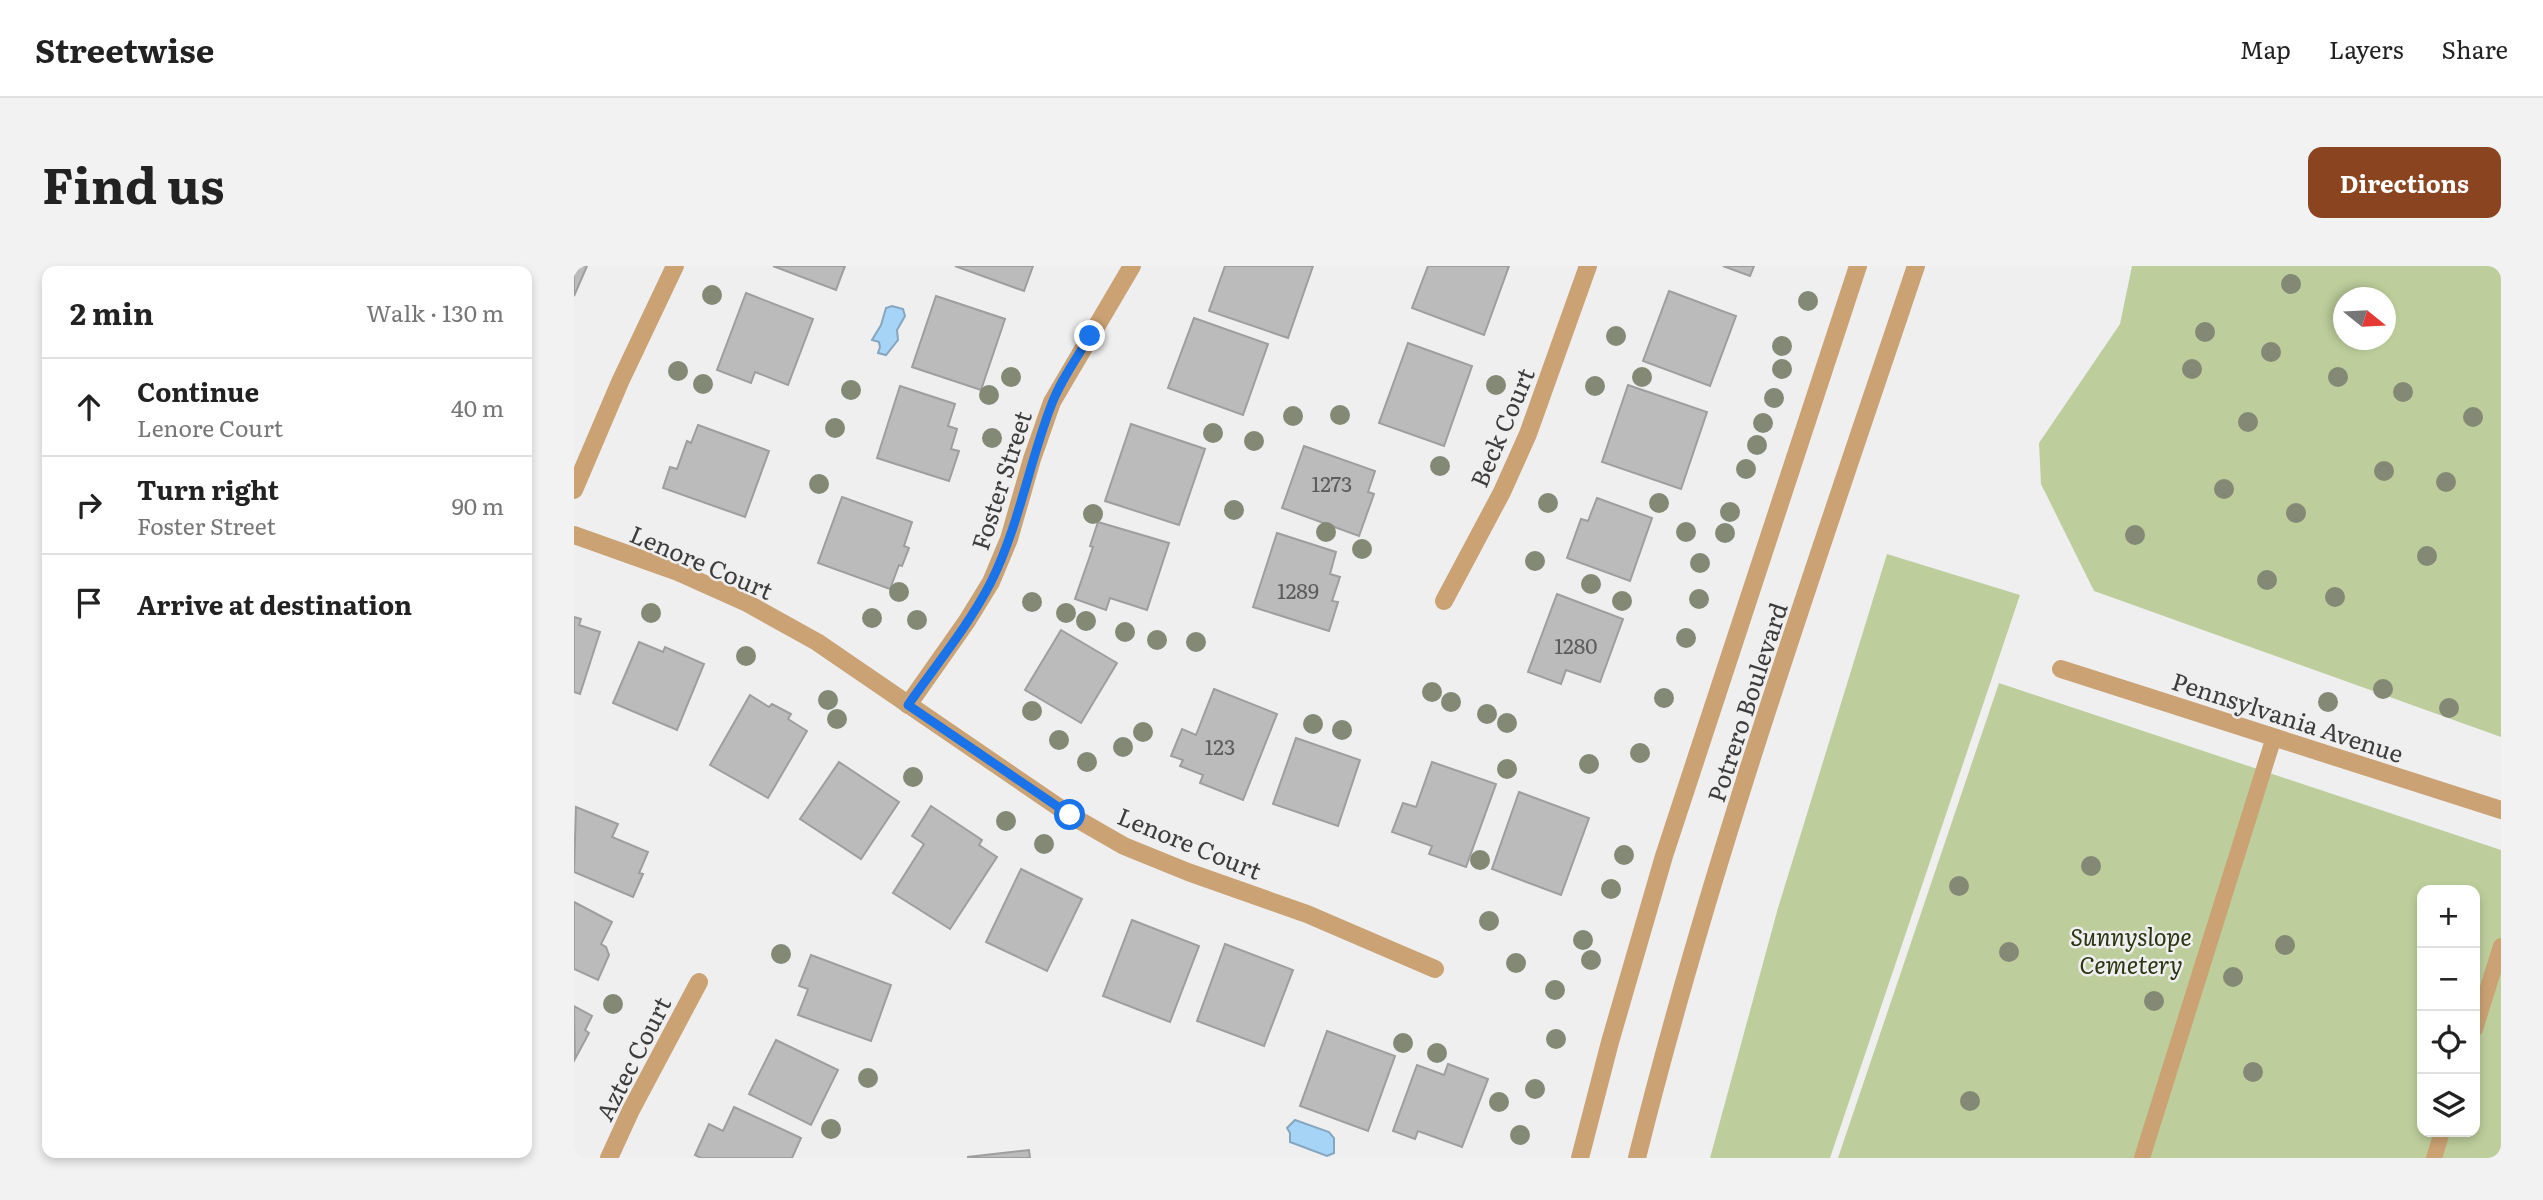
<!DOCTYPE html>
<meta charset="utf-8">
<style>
:root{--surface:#fff;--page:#f2f2f2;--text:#222;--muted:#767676;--line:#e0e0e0;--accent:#8a441f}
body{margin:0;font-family:Literata,serif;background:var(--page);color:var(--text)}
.controls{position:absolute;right:21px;bottom:21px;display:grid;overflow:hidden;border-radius:14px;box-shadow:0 4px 10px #0003}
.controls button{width:63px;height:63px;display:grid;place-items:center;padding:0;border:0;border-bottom:2px solid var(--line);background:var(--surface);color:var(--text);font:35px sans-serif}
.compass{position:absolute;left:1759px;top:21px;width:63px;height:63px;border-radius:50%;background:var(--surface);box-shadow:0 4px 10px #0003;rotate:108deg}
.stop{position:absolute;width:21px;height:21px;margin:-16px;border:5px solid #1a73e8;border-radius:50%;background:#fff}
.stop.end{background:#1a73e8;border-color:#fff;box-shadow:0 2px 7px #0008}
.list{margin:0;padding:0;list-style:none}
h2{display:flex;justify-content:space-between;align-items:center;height:91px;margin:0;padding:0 28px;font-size:30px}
h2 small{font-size:23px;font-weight:400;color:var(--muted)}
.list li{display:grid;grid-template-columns:46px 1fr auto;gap:21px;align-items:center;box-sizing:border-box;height:98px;padding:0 28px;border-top:2px solid var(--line)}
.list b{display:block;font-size:26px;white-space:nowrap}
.list p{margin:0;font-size:23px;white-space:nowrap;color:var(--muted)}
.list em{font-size:23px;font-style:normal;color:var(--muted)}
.icon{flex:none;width:38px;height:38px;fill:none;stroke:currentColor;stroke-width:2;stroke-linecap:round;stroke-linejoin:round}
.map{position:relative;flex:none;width:1927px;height:892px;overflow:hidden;border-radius:14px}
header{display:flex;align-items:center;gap:42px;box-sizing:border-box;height:98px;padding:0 35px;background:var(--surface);border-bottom:2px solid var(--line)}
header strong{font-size:33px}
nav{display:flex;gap:38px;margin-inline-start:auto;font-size:24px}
.intro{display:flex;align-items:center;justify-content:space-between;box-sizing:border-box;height:168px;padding:0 42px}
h1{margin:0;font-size:49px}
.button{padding:18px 32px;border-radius:14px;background:var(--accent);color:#fff;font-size:24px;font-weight:700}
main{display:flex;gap:42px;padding:0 42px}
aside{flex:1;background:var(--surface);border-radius:14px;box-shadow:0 4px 10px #0003}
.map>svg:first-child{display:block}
.green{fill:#bdce9c;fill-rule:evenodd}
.water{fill:#a5d4f7;stroke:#86a6bf;stroke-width:2}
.building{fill:#bcbbbb;stroke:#9f9e9e;stroke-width:2}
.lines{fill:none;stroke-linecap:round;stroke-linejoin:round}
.service{stroke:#caa273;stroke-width:16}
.minor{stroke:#caa273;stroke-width:18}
.tertiary{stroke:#caa273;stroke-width:18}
.tree{fill:#838975}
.route{stroke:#1a73e8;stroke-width:9}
.labels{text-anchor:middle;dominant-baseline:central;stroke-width:5;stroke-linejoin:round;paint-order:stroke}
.number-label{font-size:21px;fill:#5c5c5c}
.street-label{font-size:24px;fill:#3c3c3c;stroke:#efeff0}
.park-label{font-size:24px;font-style:italic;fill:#2b3511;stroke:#efeff0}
</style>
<header>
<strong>Streetwise</strong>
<nav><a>Map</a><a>Layers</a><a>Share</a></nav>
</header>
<div class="intro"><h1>Find us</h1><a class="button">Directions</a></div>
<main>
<aside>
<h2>2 min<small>Walk · 130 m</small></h2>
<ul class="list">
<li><svg class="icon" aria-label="ahead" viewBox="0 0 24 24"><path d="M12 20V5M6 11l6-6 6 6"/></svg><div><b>Continue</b><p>Lenore Court</p></div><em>40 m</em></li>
<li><svg class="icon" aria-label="right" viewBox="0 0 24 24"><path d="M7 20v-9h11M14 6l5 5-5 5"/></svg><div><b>Turn right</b><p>Foster Street</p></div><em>90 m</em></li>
<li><svg class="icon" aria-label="arrive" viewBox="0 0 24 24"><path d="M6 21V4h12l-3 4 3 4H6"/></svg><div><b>Arrive at destination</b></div></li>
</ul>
</aside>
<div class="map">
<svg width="1927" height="892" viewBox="0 0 1927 892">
<rect width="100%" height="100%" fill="#efeff0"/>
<g class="green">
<path d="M1558 0H1927V471L1520 325 1467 218 1465 177 1546 58ZM1770 32H1812V74H1770Z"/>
<polygon points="1313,288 1446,329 1256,892 1136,892 1204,642"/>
<path d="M1425 417 1927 584V892H1264ZM1848 624H1901V866H1848Z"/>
</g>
<g class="water">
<polygon points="318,40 329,43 331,50 323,64 324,74 312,89 304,87 306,81 305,76 298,74 307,59 312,42"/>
<polygon points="721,854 755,866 760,872 760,887 753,890 716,876 716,867 713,862"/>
</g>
<g class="building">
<polygon points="0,0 13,0 0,30"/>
<polygon points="199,0 271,0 262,24"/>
<polygon points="381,0 459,0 450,25"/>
<polygon points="651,0 739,0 714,72 635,45"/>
<polygon points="854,0 935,0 910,69 838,42"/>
<polygon points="1149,0 1180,0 1176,10"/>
<polygon points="1095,25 1162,50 1136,120 1069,95"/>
<polygon points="172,27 239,53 214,119 181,106 177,117 143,104"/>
<polygon points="362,30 431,53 407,124 338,101"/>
<polygon points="620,52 694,78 669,149 594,122"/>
<polygon points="834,77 898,100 870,180 805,157"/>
<polygon points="1054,119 1133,146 1107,223 1028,196"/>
<polygon points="326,120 381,138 374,160 383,163 377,183 385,185 375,215 303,192"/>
<polygon points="557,158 631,183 605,259 531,235"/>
<polygon points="124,159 195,185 171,251 89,222 96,201 103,203 113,175 117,177"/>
<polygon points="730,180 801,205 794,226 800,228 785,270 708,242"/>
<polygon points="268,231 338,256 330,280 335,282 328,300 325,299 316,323 244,297"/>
<polygon points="1023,232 1078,252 1056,315 993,292 1007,253 1014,255"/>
<polygon points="524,256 595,277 573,344 536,332 532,344 501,333 519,281 516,280"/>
<polygon points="703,267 762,286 756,308 766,311 758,335 764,336 755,365 679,341"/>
<polygon points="983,328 1049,353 1026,416 992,404 987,418 954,406"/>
<polygon points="0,351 7,353 5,359 26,366 6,428 0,426"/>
<polygon points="487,364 543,397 507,457 451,424"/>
<polygon points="65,376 89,386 91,381 130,398 103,464 39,437"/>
<polygon points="640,423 703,448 669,534 626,517 629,509 606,500 609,494 597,490 608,463 622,469"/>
<polygon points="176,429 195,441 198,438 217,448 214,453 233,465 194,532 136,499"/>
<polygon points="722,472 786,494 764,560 699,538"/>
<polygon points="265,496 325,536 287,593 226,553"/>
<polygon points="858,496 922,518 892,601 855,588 858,580 818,566 829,537 842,541"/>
<polygon points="945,526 1015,552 987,629 918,603"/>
<polygon points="357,540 408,574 405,579 423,591 376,663 319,627 350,578 338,570"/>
<polygon points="2,541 44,558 38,571 74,586 65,607 69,608 59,631 0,606"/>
<polygon points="447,603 508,633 473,705 412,676"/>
<polygon points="0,636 38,656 27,678 32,681 35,689 24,714 0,703"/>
<polygon points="558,654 625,680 596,756 529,730"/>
<polygon points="651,678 719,704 690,780 623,755"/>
<polygon points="237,689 317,719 297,775 224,749 234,723 225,720"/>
<polygon points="0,740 18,750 11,764 15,767 1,793"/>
<polygon points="753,765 821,790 794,865 726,840"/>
<polygon points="202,774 264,804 237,859 175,828"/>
<polygon points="874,798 914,813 888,881 844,865 841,873 819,865 843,799 870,809"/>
<polygon points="160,841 227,872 218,892 127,892 121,889 135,858 149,865"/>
<polygon points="455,884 456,892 394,892 394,891"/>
</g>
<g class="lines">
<g class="service">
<polyline points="1901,763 1927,680"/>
<polyline points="1568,892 1700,471"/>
<polyline points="1860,892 1868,866"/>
</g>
<g class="minor">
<polyline points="0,224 46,116 101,0"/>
<polyline points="0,269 104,306 171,336 243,376 496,549 550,580 614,606 733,648 861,703"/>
<polyline points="870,335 928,226 954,168 1014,0"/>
<polyline points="1487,403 1927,544"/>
<polyline points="334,439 393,355 417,316 435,273 458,193 478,136 558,0"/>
<polyline points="35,892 57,844 125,716"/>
</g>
<g class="tertiary">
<polyline points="1006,892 1036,776 1090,590 1284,0"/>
<path d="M1063 892C1138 590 1243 295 1342 0"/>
</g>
</g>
<g class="tree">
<circle cx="1717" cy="18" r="10"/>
<circle cx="138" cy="29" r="10"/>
<circle cx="1234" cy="35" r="10"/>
<circle cx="1631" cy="66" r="10"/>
<circle cx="1042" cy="70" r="10"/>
<circle cx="1208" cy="80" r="10"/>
<circle cx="1697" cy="86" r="10"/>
<circle cx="1208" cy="103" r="10"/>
<circle cx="1618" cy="103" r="10"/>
<circle cx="104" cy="105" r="10"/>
<circle cx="437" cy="111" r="10"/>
<circle cx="1068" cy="111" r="10"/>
<circle cx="1764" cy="111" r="10"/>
<circle cx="129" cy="118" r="10"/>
<circle cx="922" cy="119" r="10"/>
<circle cx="1021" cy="120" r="10"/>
<circle cx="277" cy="124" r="10"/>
<circle cx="1829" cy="126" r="10"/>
<circle cx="415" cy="129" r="10"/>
<circle cx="1200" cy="132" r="10"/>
<circle cx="766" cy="149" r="10"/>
<circle cx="719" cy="150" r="10"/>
<circle cx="1899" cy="151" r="10"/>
<circle cx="1674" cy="156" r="10"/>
<circle cx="1189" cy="157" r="10"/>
<circle cx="261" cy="162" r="10"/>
<circle cx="639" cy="167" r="10"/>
<circle cx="418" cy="172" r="10"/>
<circle cx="680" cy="175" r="10"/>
<circle cx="1183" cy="179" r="10"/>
<circle cx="866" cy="200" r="10"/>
<circle cx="1172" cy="203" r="10"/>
<circle cx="1810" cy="205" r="10"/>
<circle cx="1872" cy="216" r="10"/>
<circle cx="245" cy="218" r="10"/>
<circle cx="1650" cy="223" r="10"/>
<circle cx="974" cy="237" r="10"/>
<circle cx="1085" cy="237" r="10"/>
<circle cx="660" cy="244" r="10"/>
<circle cx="1156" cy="246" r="10"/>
<circle cx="1722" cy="247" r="10"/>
<circle cx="519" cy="248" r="10"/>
<circle cx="752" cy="266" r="10"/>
<circle cx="1112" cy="266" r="10"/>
<circle cx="1151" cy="267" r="10"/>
<circle cx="1561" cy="269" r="10"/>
<circle cx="788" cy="283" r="10"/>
<circle cx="1853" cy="290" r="10"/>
<circle cx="961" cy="295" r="10"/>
<circle cx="1126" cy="297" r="10"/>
<circle cx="1693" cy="314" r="10"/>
<circle cx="1017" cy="318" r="10"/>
<circle cx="325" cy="326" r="10"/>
<circle cx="1761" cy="331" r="10"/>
<circle cx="1125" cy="333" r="10"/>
<circle cx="1048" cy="335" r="10"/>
<circle cx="458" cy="336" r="10"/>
<circle cx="77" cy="347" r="10"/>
<circle cx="492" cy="347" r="10"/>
<circle cx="298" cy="352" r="10"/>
<circle cx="343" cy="354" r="10"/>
<circle cx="512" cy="355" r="10"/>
<circle cx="551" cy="366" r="10"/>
<circle cx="1112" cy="372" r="10"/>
<circle cx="583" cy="374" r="10"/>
<circle cx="622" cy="376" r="10"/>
<circle cx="172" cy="390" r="10"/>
<circle cx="1809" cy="423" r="10"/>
<circle cx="858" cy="426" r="10"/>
<circle cx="1090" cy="432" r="10"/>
<circle cx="254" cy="434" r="10"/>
<circle cx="877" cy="436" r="10"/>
<circle cx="1754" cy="436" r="10"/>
<circle cx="1875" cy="442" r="10"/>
<circle cx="458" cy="445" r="10"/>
<circle cx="913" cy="448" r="10"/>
<circle cx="263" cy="453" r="10"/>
<circle cx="933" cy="457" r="10"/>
<circle cx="739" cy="458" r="10"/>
<circle cx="768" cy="464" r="10"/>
<circle cx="569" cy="466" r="10"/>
<circle cx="485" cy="474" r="10"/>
<circle cx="549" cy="481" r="10"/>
<circle cx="1066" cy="487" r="10"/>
<circle cx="513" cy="496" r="10"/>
<circle cx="1015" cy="498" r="10"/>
<circle cx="933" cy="503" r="10"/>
<circle cx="339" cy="511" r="10"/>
<circle cx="432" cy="555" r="10"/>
<circle cx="470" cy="578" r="10"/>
<circle cx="1050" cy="589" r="10"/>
<circle cx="906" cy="594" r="10"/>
<circle cx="1517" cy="600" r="10"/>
<circle cx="1385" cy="620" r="10"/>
<circle cx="1037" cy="623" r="10"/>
<circle cx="915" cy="655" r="10"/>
<circle cx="1009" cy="674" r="10"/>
<circle cx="1711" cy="679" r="10"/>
<circle cx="1435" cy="686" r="10"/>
<circle cx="207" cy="688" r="10"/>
<circle cx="1017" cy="694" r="10"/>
<circle cx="942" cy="697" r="10"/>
<circle cx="1659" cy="711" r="10"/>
<circle cx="981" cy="724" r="10"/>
<circle cx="1580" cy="735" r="10"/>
<circle cx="39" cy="738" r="10"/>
<circle cx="982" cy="773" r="10"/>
<circle cx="829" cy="777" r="10"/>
<circle cx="863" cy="787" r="10"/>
<circle cx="1679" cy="806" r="10"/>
<circle cx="294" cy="812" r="10"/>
<circle cx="961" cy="823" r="10"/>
<circle cx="1396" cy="835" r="10"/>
<circle cx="925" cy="836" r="10"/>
<circle cx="257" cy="863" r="10"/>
<circle cx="946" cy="869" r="10"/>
</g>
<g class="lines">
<path class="route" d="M496 549 334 439C362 399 395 359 417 316 445 260 455 197 477 140 486 115 503 92 516 70"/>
</g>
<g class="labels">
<g class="number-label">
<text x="758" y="216">1273</text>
<text x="724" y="323">1289</text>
<text x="1002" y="378">1280</text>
<text x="646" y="479">123</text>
</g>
<g class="street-label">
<text transform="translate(927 161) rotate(-67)">Beck Court</text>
<text transform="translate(426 214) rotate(-72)">Foster Street</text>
<text transform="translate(128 295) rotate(23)">Lenore Court</text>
<text transform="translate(1172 436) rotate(-72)">Potrero Boulevard</text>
<text transform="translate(1714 450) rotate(18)">Pennsylvania Avenue</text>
<text transform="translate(616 576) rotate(22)">Lenore Court</text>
<text transform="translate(58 792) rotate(-63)">Aztec Court</text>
</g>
<g class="park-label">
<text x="1557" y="669">Sunnyslope<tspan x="1557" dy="28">Cemetery</tspan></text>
</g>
</g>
</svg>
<div class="controls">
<button>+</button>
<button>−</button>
<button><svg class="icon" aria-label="locate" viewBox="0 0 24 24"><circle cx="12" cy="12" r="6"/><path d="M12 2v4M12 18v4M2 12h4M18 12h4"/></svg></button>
<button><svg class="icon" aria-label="layers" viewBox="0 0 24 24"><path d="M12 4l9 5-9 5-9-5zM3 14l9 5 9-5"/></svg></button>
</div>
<svg class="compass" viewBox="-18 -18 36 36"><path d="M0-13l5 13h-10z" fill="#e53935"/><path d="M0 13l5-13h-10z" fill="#767676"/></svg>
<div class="stop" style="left:496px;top:549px"></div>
<div class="stop end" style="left:516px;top:70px"></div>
</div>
</main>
